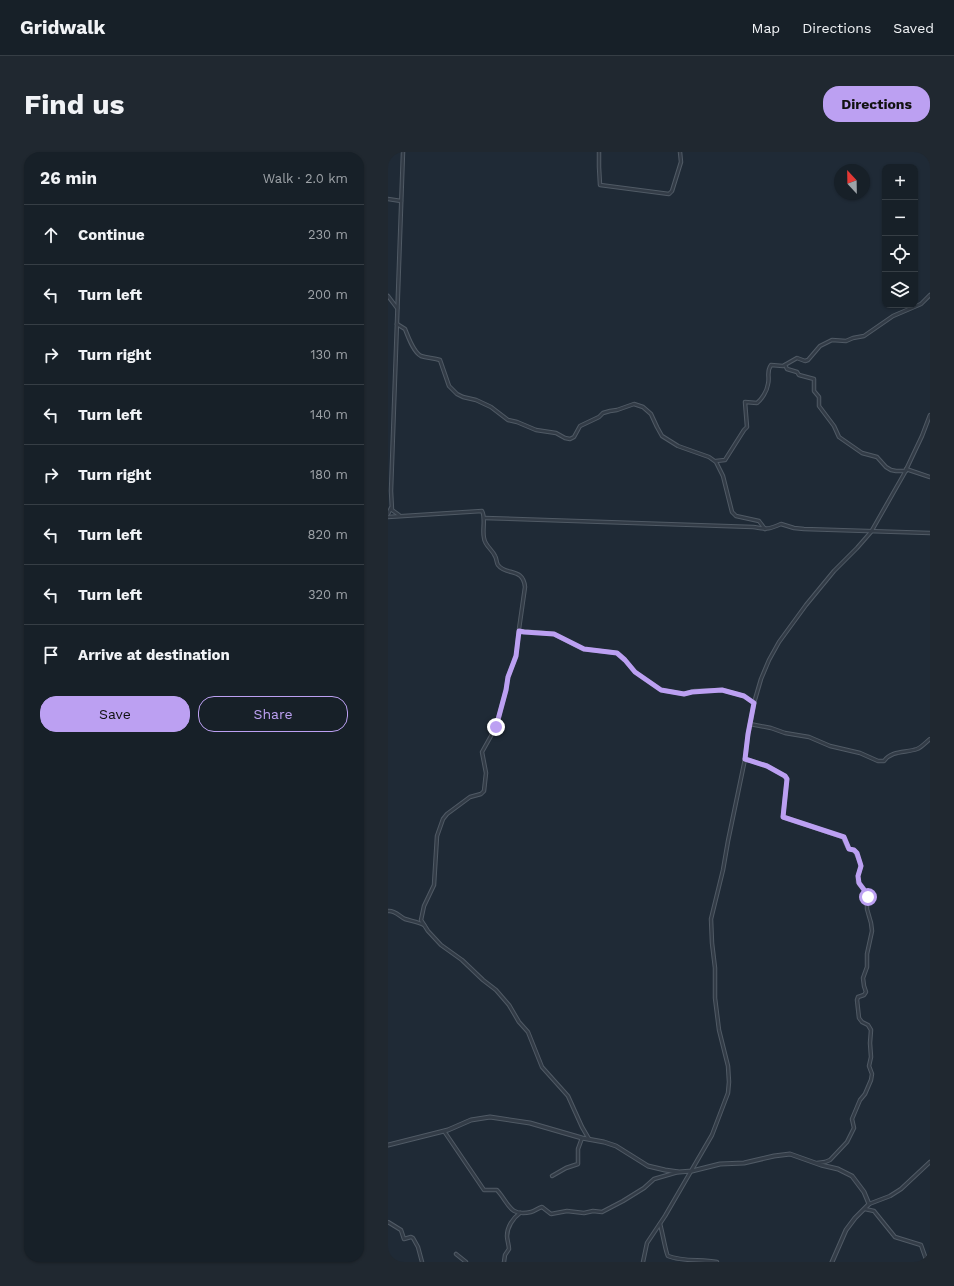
<!DOCTYPE html>
<meta charset="utf-8">
<style>
:root{--surface:#172028;--page:#202830;--text:#f1f3f6;--muted:#9ea3a8;--line:#363e45;--accent:#bca0f2}
body{margin:0;font-family:"Work Sans",sans-serif;background:var(--page);color:var(--text)}
.controls{position:absolute;right:12px;top:12px;display:grid;overflow:hidden;border-radius:8px;box-shadow:0 1px 3px #0004}
.controls button{width:36px;height:36px;display:grid;place-items:center;padding:0;border:0;border-bottom:1px solid var(--line);background:var(--surface);color:var(--text);font:20px sans-serif}
.compass{position:absolute;left:446px;top:12px;width:36px;height:36px;border-radius:50%;background:var(--surface);box-shadow:0 1px 3px #0004;rotate:338deg}
.stop{position:absolute;width:12px;height:12px;margin:-9px;border:3px solid #bca0f2;border-radius:50%;background:#fff}
.stop.end{background:#bca0f2;border-color:#fff;box-shadow:0 1px 4px #0008}
.list{margin:0;padding:0;list-style:none}
h2{display:flex;justify-content:space-between;align-items:center;height:52px;margin:0;padding:0 16px;font-size:17px}
h2 small{font-size:13px;font-weight:400;color:var(--muted)}
.list li{display:grid;grid-template-columns:26px 1fr auto;gap:12px;align-items:center;box-sizing:border-box;height:60px;padding:0 16px;border-top:1px solid var(--line)}
.list b{display:block;font-size:15px;white-space:nowrap}
.list em{font-size:13px;font-style:normal;color:var(--muted)}
.actions{display:flex;gap:8px;padding:12px 16px}
.actions a{flex:1;padding:9px 0;border:1px solid var(--accent);border-radius:16px;text-align:center;font-size:14px;color:var(--accent)}
.actions .main{background:var(--accent);color:#111}
.icon{flex:none;width:22px;height:22px;fill:none;stroke:currentColor;stroke-width:2;stroke-linecap:round;stroke-linejoin:round}
.map{position:relative;flex:none;width:542px;height:1110px;overflow:hidden;border-radius:16px}
header{display:flex;align-items:center;gap:24px;box-sizing:border-box;height:56px;padding:0 20px;background:var(--surface);border-bottom:1px solid var(--line)}
header strong{font-size:19px}
nav{display:flex;gap:22px;margin-inline-start:auto;font-size:14px}
.intro{display:flex;align-items:center;justify-content:space-between;box-sizing:border-box;height:96px;padding:0 24px}
h1{margin:0;font-size:28px}
.button{padding:10px 18px;border-radius:16px;background:var(--accent);color:#111;font-size:14px;font-weight:700}
main{display:flex;gap:24px;padding:0 24px}
aside{flex:1;background:var(--surface);border-radius:16px;box-shadow:0 1px 3px #0004}
.map>svg:first-child{display:block}
.lines{fill:none;stroke-linecap:round;stroke-linejoin:round}
.minor-casing{stroke:#505a65;stroke-width:4.5}
.tertiary-casing{stroke:#505a65;stroke-width:5}
.minor{stroke:#333c47;stroke-width:2.5}
.tertiary{stroke:#333c47;stroke-width:3}
.route{stroke:#bca0f2;stroke-width:5}
</style>
<header>
<strong>Gridwalk</strong>
<nav><a>Map</a><a>Directions</a><a>Saved</a></nav>
</header>
<div class="intro"><h1>Find us</h1><a class="button">Directions</a></div>
<main>
<aside>
<h2>26 min<small>Walk · 2.0 km</small></h2>
<ul class="list">
<li><svg class="icon" aria-label="ahead" viewBox="0 0 24 24"><path d="M12 20V5M6 11l6-6 6 6"/></svg><div><b>Continue</b></div><em>230 m</em></li>
<li><svg class="icon" aria-label="left" viewBox="0 0 24 24"><path d="M17 20v-9H6M10 6l-5 5 5 5"/></svg><div><b>Turn left</b></div><em>200 m</em></li>
<li><svg class="icon" aria-label="right" viewBox="0 0 24 24"><path d="M7 20v-9h11M14 6l5 5-5 5"/></svg><div><b>Turn right</b></div><em>130 m</em></li>
<li><svg class="icon" aria-label="left" viewBox="0 0 24 24"><path d="M17 20v-9H6M10 6l-5 5 5 5"/></svg><div><b>Turn left</b></div><em>140 m</em></li>
<li><svg class="icon" aria-label="right" viewBox="0 0 24 24"><path d="M7 20v-9h11M14 6l5 5-5 5"/></svg><div><b>Turn right</b></div><em>180 m</em></li>
<li><svg class="icon" aria-label="left" viewBox="0 0 24 24"><path d="M17 20v-9H6M10 6l-5 5 5 5"/></svg><div><b>Turn left</b></div><em>820 m</em></li>
<li><svg class="icon" aria-label="left" viewBox="0 0 24 24"><path d="M17 20v-9H6M10 6l-5 5 5 5"/></svg><div><b>Turn left</b></div><em>320 m</em></li>
<li><svg class="icon" aria-label="arrive" viewBox="0 0 24 24"><path d="M6 21V4h12l-3 4 3 4H6"/></svg><div><b>Arrive at destination</b></div></li>
</ul>
<div class="actions"><a class="main">Save</a><a>Share</a></div>
</aside>
<div class="map">
<svg width="542" height="1110" viewBox="0 0 542 1110">
<rect width="100%" height="100%" fill="#1f2a36"/>
<g class="lines">
<defs>
<g id="minor">
<polyline points="211,0 211,15 212,33 281,42 284,39 293,10 292,0"/>
<polyline points="0,47 13,49"/>
<polyline points="0,144 9,156"/>
<path d="M9 172 17 177C20 184 25 200 33 204 39 206 46 206 52 208L61 234 69 242 75 245 88 248 103 255 120 268 129 270 148 278 168 281 177 286 182 287 186 285 192 274 211 265 215 261 222 259 229 258 246 252 255 255 263 262 269 275 274 284 290 294 321 305 328 310 335 324 344 360 348 364 371 369 377 377"/>
<polyline points="397,213 399,217 409,220 411,223 426,227 426,239 431,245 431,254 446,274 451,285 474,301 489,305 498,315 503,318 508,319 518,319"/>
<path d="M328 309 337 308 356 278 359 275 357 250 369 251C374 247 379 239 380 232 382 225 378 220 383 213L395 214 409 206 417 209 420 208 432 194 444 188 458 189 465 186 476 184 505 164 533 152 542 143"/>
<polyline points="518,317 542,325"/>
<polyline points="0,362 3,356"/>
<polyline points="11,363 4,358 3,339 15,0"/>
<path d="M0 365 94 359C98 366 94 378 96 386 97 394 104 397 107 404 109 407 108 410 110 413 118 424 135 415 137 435L131 477 132 479 166 482 195 497 229 501 237 508 247 520 273 538 296 542 307 539 334 538 356 544 366 551"/>
<path d="M96 366 365 375C380 377 379 378 393 372L406 376 416 377 542 381"/>
<polyline points="131,479 128,504 120,525 118,538 108,575 94,600 98,621 96,639 93,642 82,645 59,662 55,667 49,684 46,733 36,754 33,768 40,779 53,793 74,808 95,828 108,838 121,853 131,870 140,880 154,915 180,944 194,975 201,987"/>
<path d="M362 572 383 576 397 581 421 585 442 594 472 601 490 609H496C504 598 518 601 529 597 534 595 538 590 542 587"/>
<polyline points="357,607 379,614 397,624 399,627 395,665 455,685 460,696 467,699 472,710 473,714 470,724 470,730 472,733 477,739 479,743 479,757 483,771 484,779 479,802 479,815 475,826 476,834 478,840 476,843 470,845 469,848 471,866 474,870 480,873 483,878 482,891 483,905 481,914 484,922 483,928 477,942 472,948 464,967 466,976 459,990 442,1008 437,1010 429,1011"/>
<path d="M0 759C7 758 11 764 17 767 23 769 30 770 36 773"/>
<path d="M56 979 96 1038H109C121 1051 121 1065 143 1060 147 1059 150 1056 154 1055L163 1062 179 1059 196 1061 205 1059 214 1060 235 1049 256 1036 266 1027 290 1020"/>
<polyline points="164,1024 178,1016 190,1012 190,997 194,986"/>
<polyline points="481,1052 502,1044 513,1037 542,1010"/>
<polyline points="477,1057 486,1059 507,1085 533,1093 539,1110"/>
<polyline points="0,1070 13,1078 16,1087 23,1085 25,1086 30,1095 34,1110"/>
<path d="M272 1072C274 1078 278 1102 280 1104 295 1110 313 1107 329 1110"/>
<polyline points="68,1102 78,1110"/>
<path d="M116 1110 117 1103 121 1097C121 1093 119 1088 119 1084 119 1075 125 1066 132 1061"/>
<polyline points="255,1110 259,1091 277,1064 324,983 340,941 341,930 340,914 331,878 327,846 327,816 324,791 323,767 335,718 340,689 357,607 360,583 366,551 373,527 381,508 391,490 418,453 446,419 469,396 483,380 516,322 534,284 542,263"/>
</g>
<polyline id="tertiary" points="0,993 60,978 83,968 102,965 142,971 194,986 216,990 228,994 260,1014 277,1018 291,1020 304,1019 332,1012 356,1011 386,1004 402,1002 433,1013 450,1017 464,1024 476,1040 481,1052 467,1066 458,1078 444,1110"/>
</defs>
<use href="#minor" class="minor-casing"/>
<use href="#tertiary" class="tertiary-casing"/>
<use href="#minor" class="minor"/>
<use href="#tertiary" class="tertiary"/>
</g>
<g class="lines">
<polyline class="route" points="108,575 118,538 120,525 128,504 131,479 136,480 166,482 196,497 229,501 237,508 247,520 273,538 296,542 304,540 334,538 356,544 366,551 360,582 357,607 379,614 397,624 399,627 395,665 456,685 461,697 466,698 469,701 473,714 470,724 471,731 477,739 480,745"/>
</g>
</svg>
<div class="controls">
<button>+</button>
<button>−</button>
<button><svg class="icon" aria-label="locate" viewBox="0 0 24 24"><circle cx="12" cy="12" r="6"/><path d="M12 2v4M12 18v4M2 12h4M18 12h4"/></svg></button>
<button><svg class="icon" aria-label="layers" viewBox="0 0 24 24"><path d="M12 4l9 5-9 5-9-5zM3 14l9 5 9-5"/></svg></button>
</div>
<svg class="compass" viewBox="-18 -18 36 36"><path d="M0-13l5 13h-10z" fill="#e53935"/><path d="M0 13l5-13h-10z" fill="#9ea3a8"/></svg>
<div class="stop" style="left:480px;top:745px"></div>
<div class="stop end" style="left:108px;top:575px"></div>
</div>
</main>
